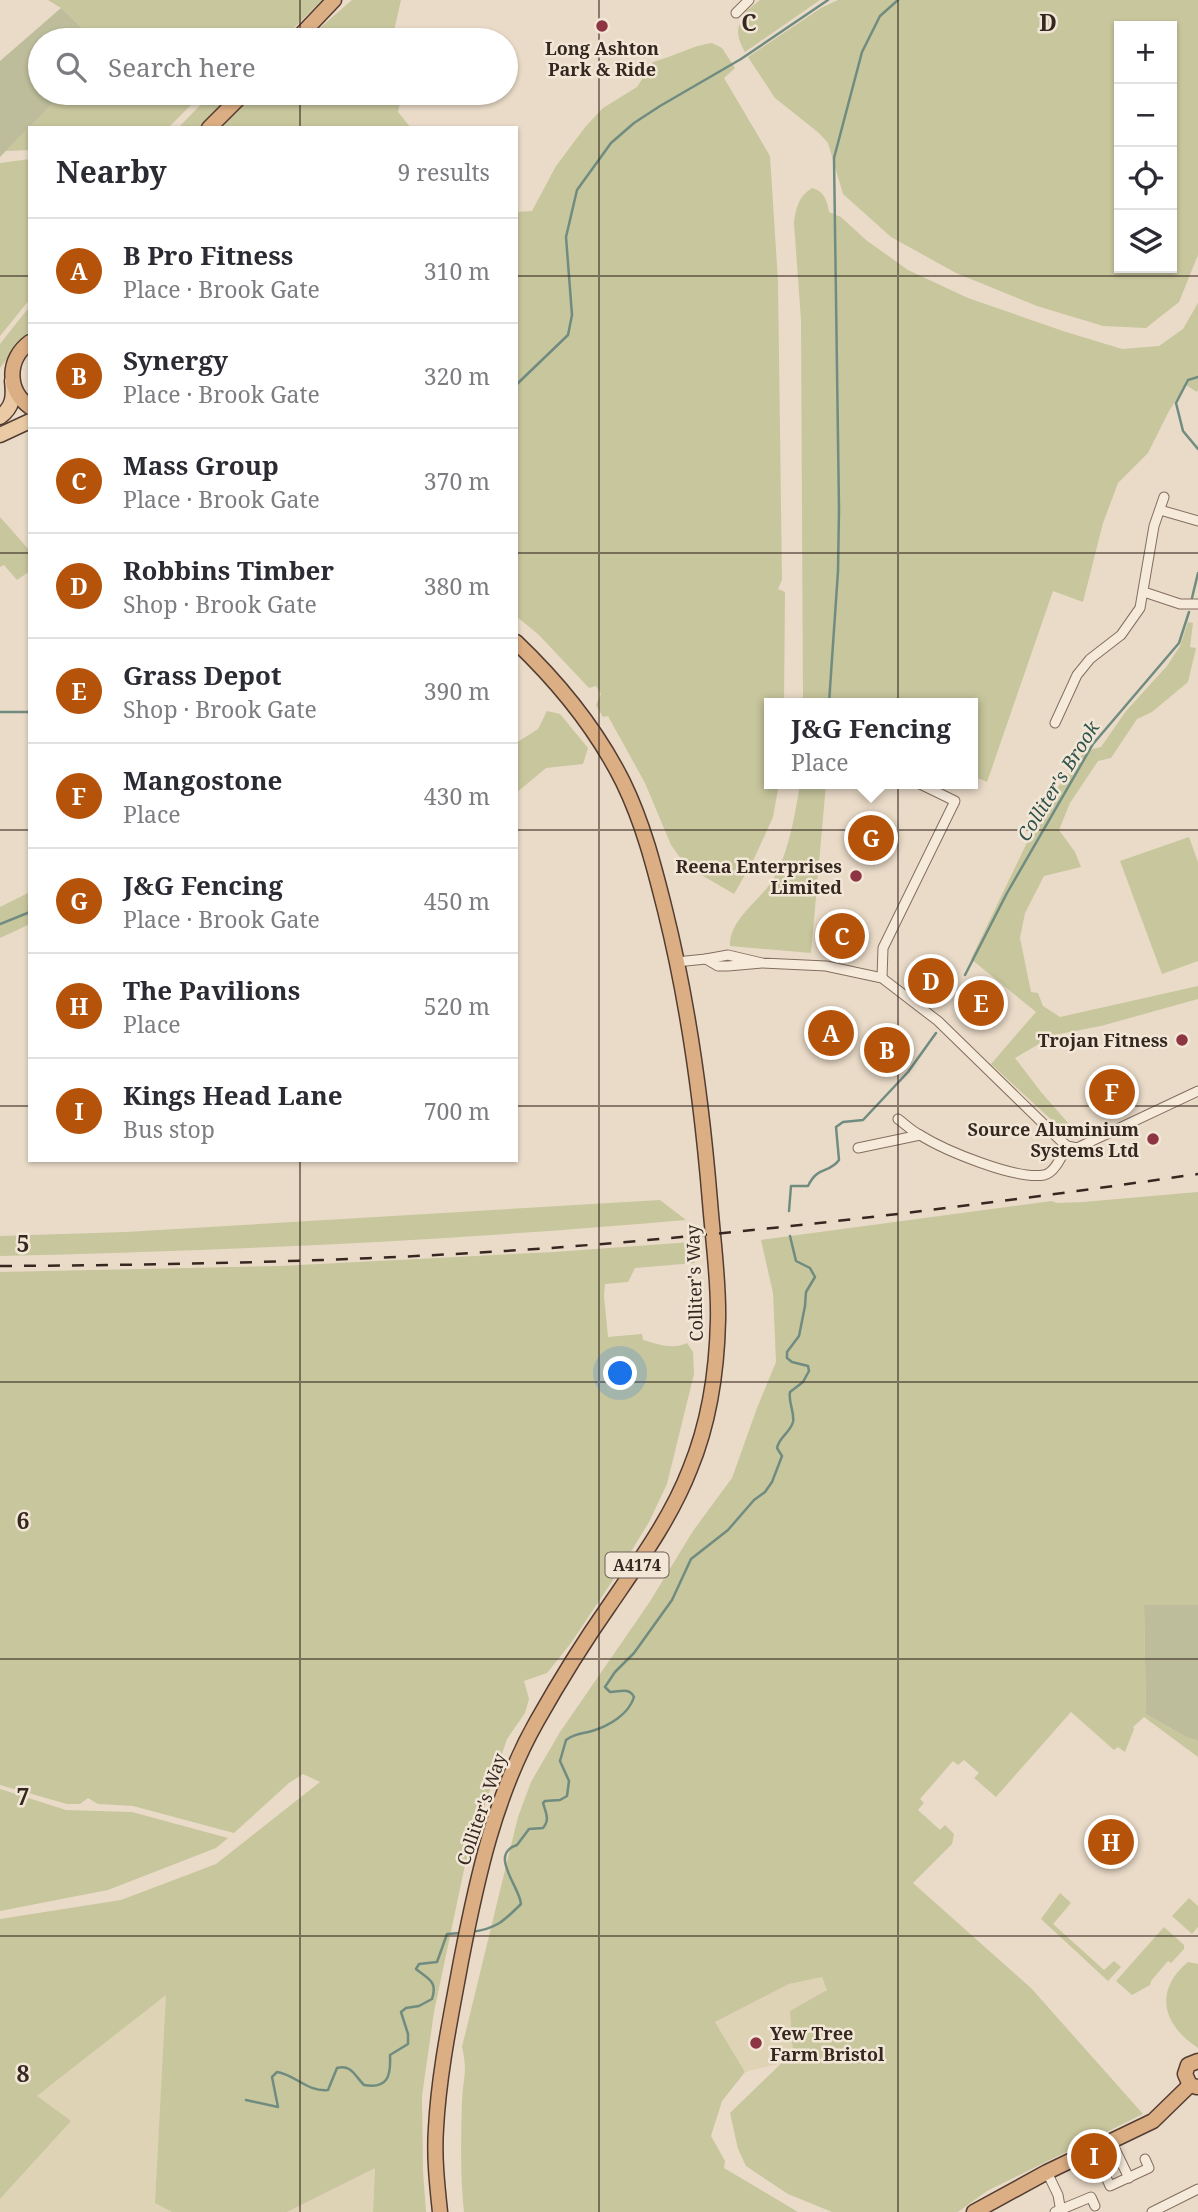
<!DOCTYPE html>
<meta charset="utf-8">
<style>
:root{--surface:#fff;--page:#f2f2f3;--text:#2b2b33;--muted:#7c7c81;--line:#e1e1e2;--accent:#b45309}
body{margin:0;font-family:"Noto Serif",serif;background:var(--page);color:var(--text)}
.controls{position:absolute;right:21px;top:21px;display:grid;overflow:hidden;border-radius:0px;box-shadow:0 2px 5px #0004}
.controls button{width:63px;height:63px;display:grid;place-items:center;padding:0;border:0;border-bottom:2px solid var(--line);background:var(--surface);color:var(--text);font:35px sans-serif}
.you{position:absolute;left:621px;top:1374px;width:24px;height:24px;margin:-18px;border:5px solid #fff;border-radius:50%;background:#1a73e8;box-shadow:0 0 0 10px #1a73e833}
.badge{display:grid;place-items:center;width:46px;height:46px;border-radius:50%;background:var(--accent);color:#fff;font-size:23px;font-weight:700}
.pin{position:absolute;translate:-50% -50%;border:4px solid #fff;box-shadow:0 2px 7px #0006}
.popup{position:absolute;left:764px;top:698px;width:214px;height:91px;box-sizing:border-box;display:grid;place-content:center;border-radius:0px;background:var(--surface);filter:drop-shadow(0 2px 5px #0005);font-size:23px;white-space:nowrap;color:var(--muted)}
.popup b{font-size:26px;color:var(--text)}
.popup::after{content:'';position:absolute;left:50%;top:100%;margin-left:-14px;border:14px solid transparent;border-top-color:var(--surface)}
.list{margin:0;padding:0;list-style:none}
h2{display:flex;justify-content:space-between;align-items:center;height:91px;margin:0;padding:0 28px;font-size:30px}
h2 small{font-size:23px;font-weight:400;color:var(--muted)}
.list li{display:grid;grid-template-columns:46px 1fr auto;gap:21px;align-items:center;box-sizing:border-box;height:105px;padding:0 28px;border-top:2px solid var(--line)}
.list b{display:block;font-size:26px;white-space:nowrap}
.list p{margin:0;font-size:23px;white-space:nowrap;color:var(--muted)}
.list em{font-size:23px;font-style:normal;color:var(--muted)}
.icon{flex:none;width:38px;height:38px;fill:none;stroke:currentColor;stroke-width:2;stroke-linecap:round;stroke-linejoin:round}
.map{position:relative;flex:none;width:1198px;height:2212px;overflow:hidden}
.search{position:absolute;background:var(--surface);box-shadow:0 2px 5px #0004;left:28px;top:28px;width:490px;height:77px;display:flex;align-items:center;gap:18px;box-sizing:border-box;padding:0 24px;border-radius:38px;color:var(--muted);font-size:26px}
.panel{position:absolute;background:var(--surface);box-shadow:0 2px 5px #0004;left:28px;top:126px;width:490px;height:1036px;border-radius:0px}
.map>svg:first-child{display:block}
.farmland{fill:#dfd3b6}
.green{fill:#c7c69d;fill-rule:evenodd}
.cemetery{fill:#bdbd9b}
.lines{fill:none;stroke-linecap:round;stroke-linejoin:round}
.stream{stroke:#708c81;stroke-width:2.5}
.minor-casing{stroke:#846e5f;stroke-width:11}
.primary-casing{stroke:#533d33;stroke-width:17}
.trunk-casing{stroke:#533d33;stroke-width:17}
.minor{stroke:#f6eadb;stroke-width:9}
.primary{stroke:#e9caa5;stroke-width:14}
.trunk{stroke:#dcae84;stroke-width:14}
.rail{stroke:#362821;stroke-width:2.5;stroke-dasharray:12 12;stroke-linecap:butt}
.grid{fill:none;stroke:#362821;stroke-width:2;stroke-opacity:0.55}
.poi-dot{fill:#8d3542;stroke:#f2e7d7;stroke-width:2.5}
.labels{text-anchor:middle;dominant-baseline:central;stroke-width:5;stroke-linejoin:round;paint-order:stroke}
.shield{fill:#f2e7d7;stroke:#6e6158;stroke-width:2}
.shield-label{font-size:16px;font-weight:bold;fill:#362821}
.poi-label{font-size:18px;font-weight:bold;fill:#362821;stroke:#f2e7d7;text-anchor:end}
.street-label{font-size:18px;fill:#362821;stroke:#f2e7d7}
.water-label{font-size:19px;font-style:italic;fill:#32544e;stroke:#f2e7d7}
.grid-label{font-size:23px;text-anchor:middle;font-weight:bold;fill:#362821;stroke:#f2e7d7;stroke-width:5;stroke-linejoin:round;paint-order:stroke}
</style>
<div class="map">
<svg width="1198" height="2212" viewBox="0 0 1198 2212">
<rect width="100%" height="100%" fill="#eadbc8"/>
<g class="farmland">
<polygon points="822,1977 827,1989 793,2052 778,2064 745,2072 715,2022 789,1984"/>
<polygon points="167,1994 155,2203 172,2212 0,2212 0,2199 71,2121 36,2097"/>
<polygon points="375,2167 373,2212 287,2212"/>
</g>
<g class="green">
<polygon points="48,0 322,0 282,40 95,40 61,8"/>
<polygon points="352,0 401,0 392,40 306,40"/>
<path d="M760 0H820L745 52C737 38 734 26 747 14L745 12Z"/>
<path d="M838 0H1198V255L1179 302 1146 328 1103 326 1037 306 956 273 891 237 843 194 828 143 819 133 775 98 748 57 821 8ZM1172 26V268H1119V26Z"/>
<path d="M712 43 722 48 735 68 724 78 770 156 778 281 782 580 778 589 785 592 784 703H770V784H779L773 817 753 861 734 894 686 866 671 845 645 783 608 716 603 717 596 705 601 694 596 686 589 688 539 635 516 616V212L532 211 556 166 586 126 603 108 637 87 653 62C672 57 694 45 712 43Z"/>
<polygon points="63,93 203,93 168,128 30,128 30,150 6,151"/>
<polygon points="212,93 233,93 199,128 178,128"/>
<polygon points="252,93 402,93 398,112 411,128 218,128"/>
<polygon points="30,159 30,299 0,336 0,163"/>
<path d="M812 188C824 191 827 200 829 212L841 217 866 240 908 270 968 298 1063 331 1122 349 1159 346 1183 329 1198 303V389L1197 392 1186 385 1169 411 1148 453 1118 483 1103 523 1083 602 1053 591 987 782 973 776V703H803L801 320 794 223C796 208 798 197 812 188Z"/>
<polygon points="30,306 30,330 0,368 0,344"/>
<polygon points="0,517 30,551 30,571 17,580 4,565 0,567"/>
<polygon points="1188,622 1193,623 1190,647 1196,648 1188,682 1152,712 1137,719 1111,758 1098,761 1070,803 1059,830 1075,852 1081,867 1044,876 1025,913 1020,938 1031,992 1038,993 1043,1006 1060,1017 1198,986 1198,999 1101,1026 1054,1035 1015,1058 1041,1092 1075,1131 1074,1138 1070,1137 991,1064 1036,1012 971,959 1046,803 1085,751 1101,747 1126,711 1167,666 1180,646"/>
<polygon points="547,711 560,714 588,748 583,764 546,768 516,793 516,743 538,729"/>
<path d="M800 784H826L811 953 730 946C729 923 753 905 767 888 787 864 795 815 800 784Z"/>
<polygon points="1189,837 1198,862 1198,961 1162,974 1120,861"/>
<polygon points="30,892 30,924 0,938 0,907"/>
<path d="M1198 1192V1605L1144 1606 1146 1714 1186 1737 1198 1741V1757L1144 1717 1133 1727 1134 1729 1125 1752 1118 1747 1114 1750 1071 1712 996 1797 974 1778 979 1773 964 1760 958 1765 953 1761 920 1799 924 1803 918 1810 940 1830 945 1825 954 1834 952 1844 913 1883 1031 1988 1143 2114 987 2191 958 2212H832L788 2194 746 2166 738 2149 730 2113 793 2052 790 2011 827 1990 822 1977 789 1984 715 2022 745 2072 722 2101 711 2136 725 2161 724 2168 798 2212H464C460 2175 461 2138 462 2101 463 2078 468 2072 462 2047L518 1817 531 1782 560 1732 649 1603 693 1531 732 1478 757 1408 776 1362 773 1293 761 1240 1052 1201 1057 1203 1083 1202Z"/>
<path d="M660 1200 686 1220C458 1240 229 1251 0 1256V1236L126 1232Z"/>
<path d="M692 1242 695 1263 635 1268 628 1282 605 1284 604 1296 608 1337 642 1334 643 1340C657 1344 673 1350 687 1343L693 1352 694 1374 667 1484 649 1522 621 1568 571 1643 547 1673 524 1681 529 1699 525 1713 507 1739 465 1865 434 2012 422 2096 423 2172 426 2212H373L375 2168 287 2212H172L155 2203 166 1995 37 2096 71 2121 0 2199V1919L121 1900 216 1864 320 1782 303 1774 289 1783 234 1833 133 1806 98 1804 88 1798 80 1804H67L0 1785V1272L279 1266 554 1252Z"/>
<polygon points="0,1789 66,1810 132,1812 228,1838 216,1848 108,1890 0,1911"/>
<polygon points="1060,1893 1071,1903 1053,1924 1104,1970 1114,1961 1121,1967 1108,1981 1041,1919"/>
<polygon points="1189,1898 1198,1906 1198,1927 1192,1934 1172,1916"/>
<polygon points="1164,1927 1184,1945 1184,1949 1171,1963 1168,1961 1151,1981 1150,1985 1132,1995 1116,1981"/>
<path d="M1188 1962 1198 1964V2048C1163 2025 1153 1991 1188 1962Z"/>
</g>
<g class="cemetery">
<polygon points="61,8 95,40 40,40 40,93 63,93 0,157 0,61"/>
<polygon points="1144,1605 1198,1605 1198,1741 1186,1737 1146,1714"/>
</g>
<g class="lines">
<g class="stream">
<polyline points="1198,377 1188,380 1176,403 1183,431 1198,449"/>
<polyline points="516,385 568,335 572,315 566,237 577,190 611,143 634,123 660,106 741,59 828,0"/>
<polyline points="1192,598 1198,573"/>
<polyline points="829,703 838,571 839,509 834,158 862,52 880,16 898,0"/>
<polyline points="0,712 30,712"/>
<polyline points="0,924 30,912"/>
<polyline points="965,975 1007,893 1093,744 1179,643 1189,612"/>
<path d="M789 1211 791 1186H808C818 1165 829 1174 839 1160L836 1127 843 1122 863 1120 908 1072 936 1033"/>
<path d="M471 1932C496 1929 504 1921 521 1904 520 1887 488 1854 517 1845L529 1829 543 1828C550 1820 546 1813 543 1803L545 1801 560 1800 567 1796 569 1781 560 1761 566 1740C575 1733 582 1734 592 1731 609 1726 629 1714 634 1697 629 1687 620 1692 610 1692L605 1687 615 1672 634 1653 672 1600 691 1559 728 1530 754 1500 765 1492 772 1482 782 1456 777 1448C779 1437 790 1433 793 1422 795 1413 788 1402 790 1392L803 1382 809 1371 808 1366 792 1362 787 1358V1352L799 1336 805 1306 806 1292 815 1277 810 1268 796 1261 790 1236"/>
<path d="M246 2100 278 2107 272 2077 277 2072C296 2075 307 2092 328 2090L337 2068C351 2064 355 2076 364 2085 388 2089 391 2076 390 2055L408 2044V2034L401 2012 406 2008 419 2006 432 1999C438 1981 428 1979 416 1969L419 1964 437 1962 447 1934 461 1933"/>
</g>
<defs>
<g id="minor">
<polyline points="736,13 749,0"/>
<polyline points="1160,510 1198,521"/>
<polyline points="1144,592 1180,604 1198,604"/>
<polyline points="1055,723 1077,675 1090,659 1121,635 1140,608 1154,526 1164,497"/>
<polyline points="676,962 706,959"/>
<polyline points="762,963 728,955 706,959 718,966 728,966 762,963 826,966 882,978 938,1021 1060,1140 1067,1146 1077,1148 1198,1091"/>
<polyline points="882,978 883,948 955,801 920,784"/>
<path d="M898 1119C905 1124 912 1131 920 1135 944 1150 1015 1180 1044 1175 1055 1173 1062 1155 1067 1146"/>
<polyline points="858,1148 920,1135"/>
<polyline points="1111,2141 1129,2178"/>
<polyline points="1047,2172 1058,2195 1061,2212"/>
<polyline points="1106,2177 1110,2186 1149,2168 1145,2159"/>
<polyline points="1055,2212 1091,2197 1095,2206"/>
<polyline points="1152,2212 1198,2189"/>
</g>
<g id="primary">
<path d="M0 417C13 407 14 397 12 381"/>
<polyline points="0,435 30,421"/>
</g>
<g id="trunk">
<polyline points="296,40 334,0"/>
<polyline points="209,128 244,93"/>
<path d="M30 342C7 359 6 390 30 407"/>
<polyline points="1197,2087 1190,2085 1185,2074 1188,2065 1198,2061"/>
<path d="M440 2212C437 2184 434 2156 436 2128 439 2072 451 2016 461 1961 477 1878 495 1795 537 1721 559 1682 583 1643 609 1606 639 1562 671 1518 690 1469 709 1423 717 1369 718 1320 719 1281 713 1241 710 1202 702 1104 689 1006 665 910 654 866 643 823 623 782 596 728 559 683 516 642"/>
<polyline points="974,2212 1047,2172 1153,2121 1190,2085"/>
</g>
</defs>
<use href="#minor" class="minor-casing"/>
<use href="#primary" class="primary-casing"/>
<use href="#trunk" class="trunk-casing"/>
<use href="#minor" class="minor"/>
<use href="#primary" class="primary"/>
<use href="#trunk" class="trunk"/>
<path class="rail" d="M0 1266C183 1265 367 1261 550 1248 767 1232 983 1205 1198 1174"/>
</g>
<path class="grid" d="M300 0V40M599 0V2212M898 0V2212M300 93V128M0 276H30M516 276H1198M0 553H30M516 553H1198M0 830H30M516 830H1198M0 1106H30M516 1106H1198M300 1160V2212M0 1382H1198M0 1659H1198M0 1936H1198"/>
<g class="poi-dot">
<circle cx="602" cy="26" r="7"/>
<circle cx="856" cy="876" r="7"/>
<circle cx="1182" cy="1040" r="7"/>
<circle cx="1153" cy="1139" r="7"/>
<circle cx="756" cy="2043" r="7"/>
</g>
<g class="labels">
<rect class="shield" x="605.5" y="1552.5" width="63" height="25" rx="5"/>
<g class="shield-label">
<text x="637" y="1565">A4174</text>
</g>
<g class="poi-label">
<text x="602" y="48" text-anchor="middle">Long Ashton<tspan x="602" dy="21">Park &amp; Ride</tspan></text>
<text x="842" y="866">Reena Enterprises<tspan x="842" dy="21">Limited</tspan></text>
<text x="1168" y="1040">Trojan Fitness</text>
<text x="1139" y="1129">Source Aluminium<tspan x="1139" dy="21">Systems Ltd</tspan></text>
<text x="770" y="2033" text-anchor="start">Yew Tree<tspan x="770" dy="21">Farm Bristol</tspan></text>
</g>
<g class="street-label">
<text transform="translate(694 1283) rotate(-92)">Colliter's Way</text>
<text transform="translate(481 1809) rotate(-71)">Colliter's Way</text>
</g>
<g class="water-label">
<text transform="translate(1058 781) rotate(-58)">Colliter's Brook</text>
</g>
</g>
<g class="grid-label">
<text x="749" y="31">C</text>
<text x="1048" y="31">D</text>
<text x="23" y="1252">5</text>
<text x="23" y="1529">6</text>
<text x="23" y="1805">7</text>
<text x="23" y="2082">8</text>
</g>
</svg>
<div class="controls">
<button>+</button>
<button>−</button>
<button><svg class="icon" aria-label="locate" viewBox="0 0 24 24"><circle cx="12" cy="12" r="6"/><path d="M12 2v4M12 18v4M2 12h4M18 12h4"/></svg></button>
<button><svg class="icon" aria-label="layers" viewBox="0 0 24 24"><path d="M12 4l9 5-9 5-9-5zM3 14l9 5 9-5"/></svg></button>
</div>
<div class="you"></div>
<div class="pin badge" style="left:831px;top:1033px">A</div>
<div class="pin badge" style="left:887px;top:1050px">B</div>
<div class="pin badge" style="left:842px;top:936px">C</div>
<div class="pin badge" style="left:931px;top:981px">D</div>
<div class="pin badge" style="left:981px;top:1003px">E</div>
<div class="pin badge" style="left:1112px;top:1092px">F</div>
<div class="pin badge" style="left:871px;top:838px">G</div>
<div class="popup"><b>J&amp;G Fencing</b>Place</div>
<div class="pin badge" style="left:1111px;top:1842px">H</div>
<div class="pin badge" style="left:1094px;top:2156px">I</div>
<div class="search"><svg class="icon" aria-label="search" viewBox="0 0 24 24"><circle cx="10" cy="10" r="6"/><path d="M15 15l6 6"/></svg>Search here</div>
<section class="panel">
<h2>Nearby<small>9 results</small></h2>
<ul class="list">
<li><span class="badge">A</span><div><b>B Pro Fitness</b><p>Place · Brook Gate</p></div><em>310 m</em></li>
<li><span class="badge">B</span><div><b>Synergy</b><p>Place · Brook Gate</p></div><em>320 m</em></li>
<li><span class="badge">C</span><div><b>Mass Group</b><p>Place · Brook Gate</p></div><em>370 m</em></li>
<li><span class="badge">D</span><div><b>Robbins Timber</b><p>Shop · Brook Gate</p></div><em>380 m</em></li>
<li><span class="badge">E</span><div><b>Grass Depot</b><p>Shop · Brook Gate</p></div><em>390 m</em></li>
<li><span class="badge">F</span><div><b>Mangostone</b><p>Place</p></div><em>430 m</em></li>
<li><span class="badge">G</span><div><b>J&amp;G Fencing</b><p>Place · Brook Gate</p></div><em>450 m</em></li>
<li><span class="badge">H</span><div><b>The Pavilions</b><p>Place</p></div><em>520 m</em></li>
<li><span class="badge">I</span><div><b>Kings Head Lane</b><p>Bus stop</p></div><em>700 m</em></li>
</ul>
</section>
</div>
